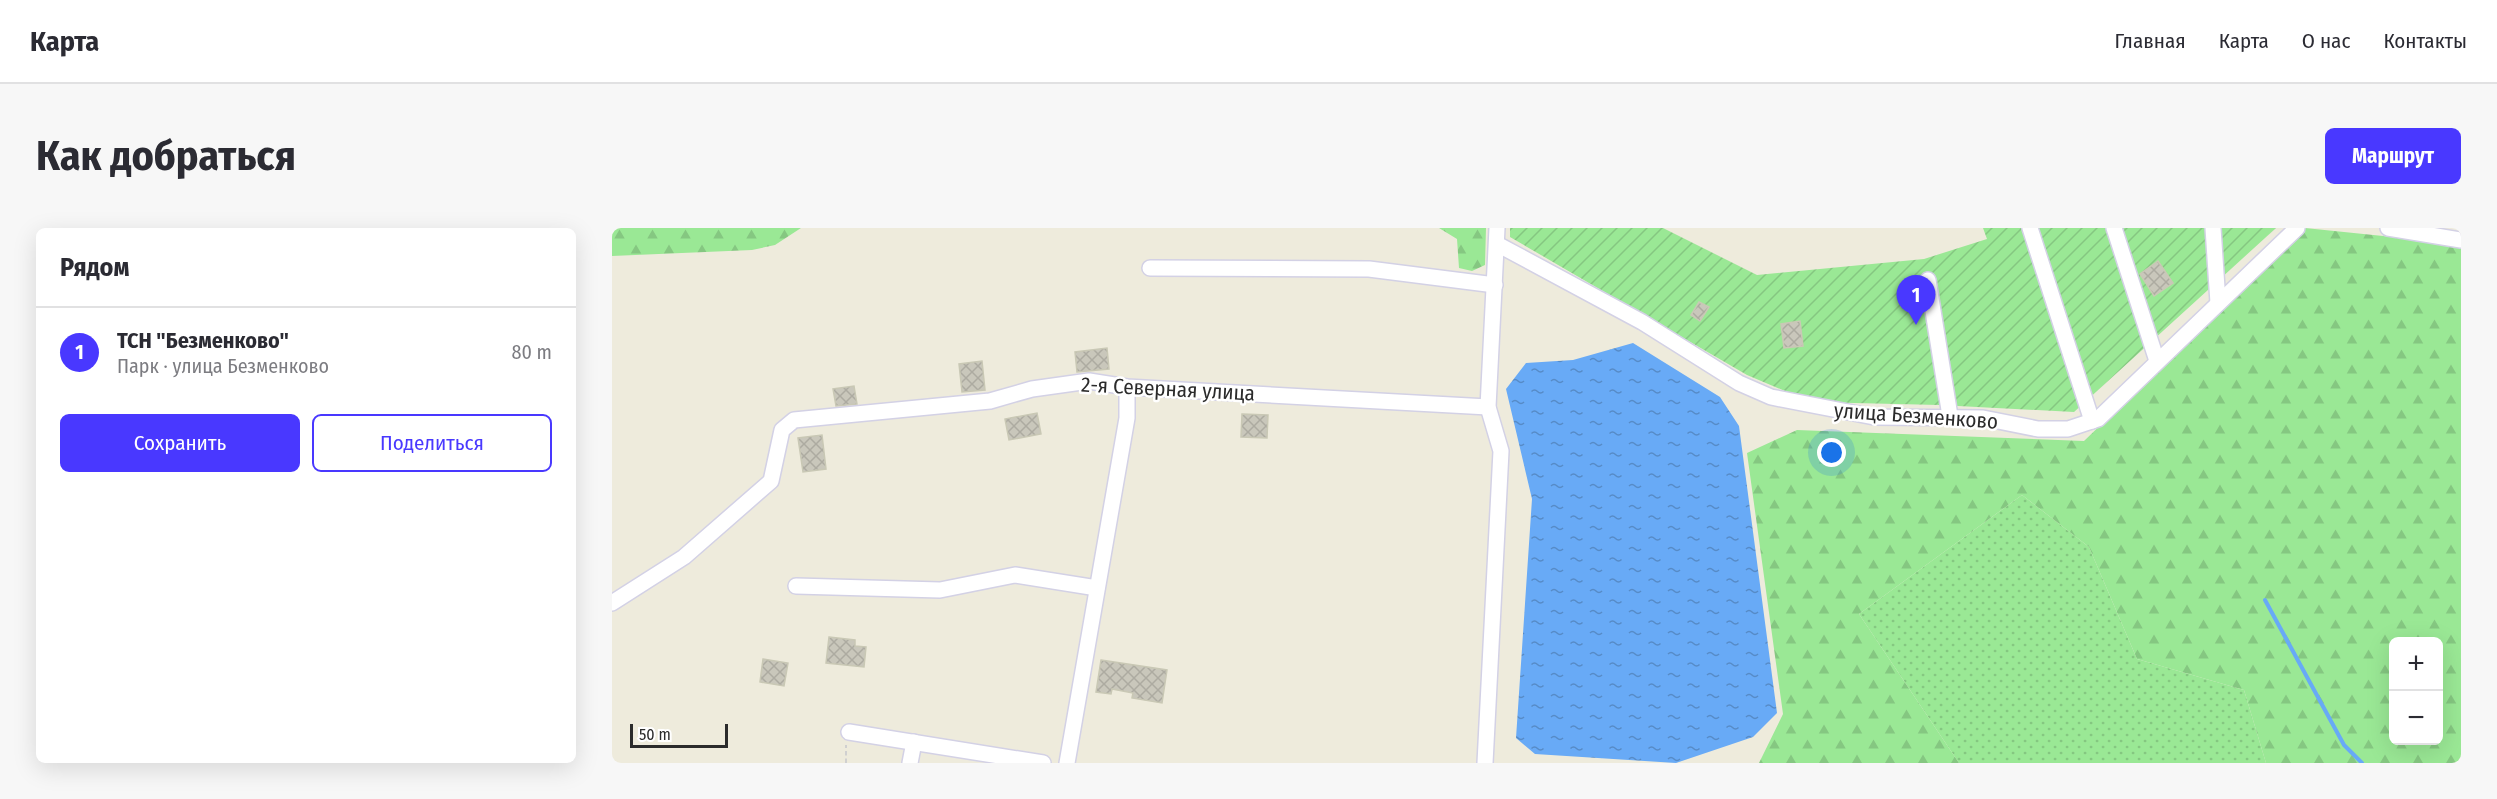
<!DOCTYPE html>
<html lang="ru">
<meta charset="utf-8">
<style>
:root{--surface:#fff;--page:#f7f7f7;--text:#2b2b33;--muted:#7c7c81;--line:#e1e1e2;--accent:#4938ff}
body{margin:0;font-family:"Fira Sans Condensed",sans-serif;background:var(--page);color:var(--text)}
.controls{position:absolute;right:18px;bottom:18px;display:grid;overflow:hidden;border-radius:9px;box-shadow:0 6px 24px #0002}
.controls button{width:54px;height:54px;display:grid;place-items:center;padding:0;border:0;border-bottom:2px solid var(--line);background:var(--surface);color:var(--text);font:30px sans-serif}
.scale{position:absolute;left:18px;bottom:15px;width:98px;box-sizing:border-box;padding-left:6px;border:3px solid #2b2b2b;border-top:0;font-size:16px;line-height:21px;white-space:nowrap;color:#2b2b2b;-webkit-text-stroke:4px #fff;paint-order:stroke}
.you{position:absolute;left:1220px;top:225px;width:21px;height:21px;margin:-15px;border:4px solid #fff;border-radius:50%;background:#1a73e8;box-shadow:0 0 0 9px #1a73e833}
.badge{display:grid;place-items:center;width:39px;height:39px;border-radius:50%;background:var(--accent);color:#fff;font-size:20px;font-weight:700}
.pin{position:absolute;translate:-50% -50px;filter:drop-shadow(0 2px 3px #0008)}
.pin::after{content:'';position:absolute;top:32px;width:21px;height:18px;background:inherit;clip-path:polygon(0 0,100% 0,50% 100%)}
.list{margin:0;padding:0;list-style:none}
h2{display:flex;justify-content:space-between;align-items:center;height:78px;margin:0;padding:0 24px;font-size:26px}
h2 small{font-size:20px;font-weight:400;color:var(--muted)}
.list li{display:grid;grid-template-columns:39px 1fr auto;gap:18px;align-items:center;box-sizing:border-box;height:90px;padding:0 24px;border-top:2px solid var(--line)}
.list b{display:block;font-size:22px;white-space:nowrap}
.list p{margin:0;font-size:20px;white-space:nowrap;color:var(--muted)}
.list em{font-size:20px;font-style:normal;color:var(--muted)}
.actions{display:flex;gap:12px;padding:18px 24px}
.actions a{flex:1;padding:14px 0;border:2px solid var(--accent);border-radius:9px;text-align:center;font-size:21px;color:var(--accent)}
.actions .main{background:var(--accent);color:#fff}
.map{position:relative;flex:none;width:1849px;height:535px;overflow:hidden;border-radius:9px}
header{display:flex;align-items:center;gap:36px;box-sizing:border-box;height:84px;padding:0 30px;background:var(--surface);border-bottom:2px solid var(--line)}
header strong{font-size:28px}
nav{display:flex;gap:33px;margin-inline-start:auto;font-size:21px}
.intro{display:flex;align-items:center;justify-content:space-between;box-sizing:border-box;height:144px;padding:0 36px}
h1{margin:0;font-size:42px}
.button{padding:15px 27px;border-radius:9px;background:var(--accent);color:#fff;font-size:21px;font-weight:700}
main{display:flex;gap:36px;padding:0 36px}
aside{flex:1;background:var(--surface);border-radius:9px;box-shadow:0 6px 24px #0002}
.map>svg:first-child{display:block}
.grass{fill:url(#grass-dots)}
.forest{fill:url(#forest-firs);fill-rule:evenodd}
.garden{fill:url(#garden-furrows)}
.water{fill:url(#water-ripples)}
.lines{fill:none;stroke-linecap:round;stroke-linejoin:round}
.stream{stroke:#68aaf6;stroke-width:4}
.building{fill:url(#building-cross-hatch);stroke:#c9c8b5;stroke-width:1.5}
.minor-casing{stroke:#d3d1e5;stroke-width:18}
.path{stroke:#d0d0d0;stroke-width:2;stroke-dasharray:4.5 3;stroke-linecap:butt}
.minor{stroke:#fff;stroke-width:15}
.labels{text-anchor:middle;dominant-baseline:central;stroke-width:5;stroke-linejoin:round;paint-order:stroke}
.street-label{font-size:21px;fill:#2b2b2b;stroke:#fff}
</style>
<header>
<strong>Карта</strong>
<nav><a>Главная</a><a>Карта</a><a>О нас</a><a>Контакты</a></nav>
</header>
<div class="intro"><h1>Как добраться</h1><a class="button">Маршрут</a></div>
<main>
<aside>
<h2>Рядом<small></small></h2>
<ul class="list">
<li><span class="badge">1</span><div><b>ТСН &quot;Безменково&quot;</b><p>Парк · улица Безменково</p></div><em>80 m</em></li>
</ul>
<div class="actions"><a class="main">Сохранить</a><a>Поделиться</a></div>
</aside>
<div class="map">
<svg width="1849" height="535" viewBox="0 0 1849 535">
<defs>
<pattern id="grass-dots" width="8" height="8" patternUnits="userSpaceOnUse" patternTransform="scale(1.5)"><rect width="8" height="8" fill="#9ae895"/><path d="M2 2h.1M6 6h.1" fill="none" stroke="#85c781" stroke-width="1.8" stroke-linecap="round"/></pattern>
<pattern id="forest-firs" width="22" height="20" patternUnits="userSpaceOnUse" patternTransform="scale(1.5)"><rect width="22" height="20" fill="#9ae895"/><path d="M5 1l3.5 6h-7zM16 11l3.5 6h-7z" fill="#85c781"/></pattern>
<pattern id="garden-furrows" width="10" height="10" patternUnits="userSpaceOnUse" patternTransform="scale(1.5)"><rect width="10" height="10" fill="#9ae895"/><path d="M-1 1l2-2M0 10L10 0M9 11l2-2" fill="none" stroke="#85c781"/></pattern>
<pattern id="water-ripples" width="26" height="14" patternUnits="userSpaceOnUse" patternTransform="scale(1.5)"><rect width="26" height="14" fill="#68aaf6"/><path d="M2 4q2-2 4 0t4 0M15 11q2-2 4 0t4 0" fill="none" stroke="#568bc7"/></pattern>
<pattern id="building-cross-hatch" width="8" height="8" patternUnits="userSpaceOnUse" patternTransform="scale(1.5)"><rect width="8" height="8" fill="#c9c7bb"/><path d="M0 0l8 8M0 8l8-8" fill="none" stroke="#adaba1"/></pattern>
</defs>
<rect width="100%" height="100%" fill="#eeebdc"/>
<polygon class="grass" points="1410,267 1477,319 1525,431 1632,462 1654,535 1347,535 1247,386"/>
<g class="forest">
<polygon points="0,0 189,0 163,17 140,22 0,28"/>
<polygon points="827,0 874,0 873,37 860,43 847,40 845,11"/>
<path d="M1693 0 1849 16V535H1654L1632 462 1525 431 1477 319 1410 267 1247 386 1347 535H1147L1171 486 1135 225 1185 202 1472 213ZM1782 413H1826V512H1782Z"/>
</g>
<polygon class="garden" points="898,0 1051,0 1145,47 1312,31 1375,11 1371,0 1664,0 1462,184 1327,177 1199,174 1135,147 898,9"/>
<polygon class="water" points="1021,115 1108,169 1127,198 1165,485 1141,509 1064,535 923,526 904,510 920,271 894,161 914,135 961,132"/>
<g class="lines">
<polyline class="stream" points="1653,372 1732,517 1750,535"/>
</g>
<g class="building">
<polygon points="1546,33 1561,55 1542,68 1528,46"/>
<polygon points="1087,74 1097,79 1088,93 1079,87"/>
<polygon points="1188,93 1191,118 1172,120 1169,96"/>
<polygon points="495,120 497,141 465,144 463,124"/>
<polygon points="370,133 373,162 350,164 347,136"/>
<polygon points="242,158 245,176 224,178 221,161"/>
<polygon points="425,185 429,206 397,212 393,191"/>
<polygon points="630,186 656,187 655,210 629,209"/>
<polygon points="210,207 214,241 191,244 186,210"/>
<polygon points="217,409 243,412 243,418 254,419 252,439 214,435"/>
<polygon points="151,431 176,435 172,458 148,454"/>
<polygon points="489,432 555,442 550,475 520,470 521,465 500,461 499,466 484,464"/>
</g>
<g class="lines">
<defs>
<g id="minor">
<polyline points="1418,0 1480,193"/>
<polyline points="1502,0 1545,133"/>
<polyline points="1601,0 1606,75"/>
<polyline points="1776,0 1849,12"/>
<polyline points="885,16 1030,94 1127,155 1159,169 1262,189 1371,190 1426,201 1456,201 1486,191 1685,0"/>
<polyline points="538,40 757,41 883,57"/>
<polyline points="1316,52 1338,188"/>
<polyline points="184,358 328,362 403,347 485,360"/>
<polyline points="0,375 72,329 159,253 170,202 182,192 378,173 420,161 477,153 515,159 876,179"/>
<polyline points="237,504 431,535"/>
<polyline points="298,535 302,514"/>
<polyline points="455,535 515,190 515,159"/>
<polyline points="873,535 889,223 876,179 885,0"/>
</g>
</defs>
<use href="#minor" class="minor-casing"/>
<polyline class="path" points="234,535 234,517"/>
<use href="#minor" class="minor"/>
</g>
<g class="labels">
<g class="street-label">
<text transform="translate(556 161) rotate(3)">2-я Северная улица</text>
<text transform="translate(1304 188) rotate(4)">улица Безменково</text>
</g>
</g>
</svg>
<div class="controls">
<button>+</button>
<button>−</button>
</div>
<div class="scale">50 m</div>
<div class="you"></div>
<div class="pin badge" style="left:1304px;top:97px">1</div>
</div>
</main>
